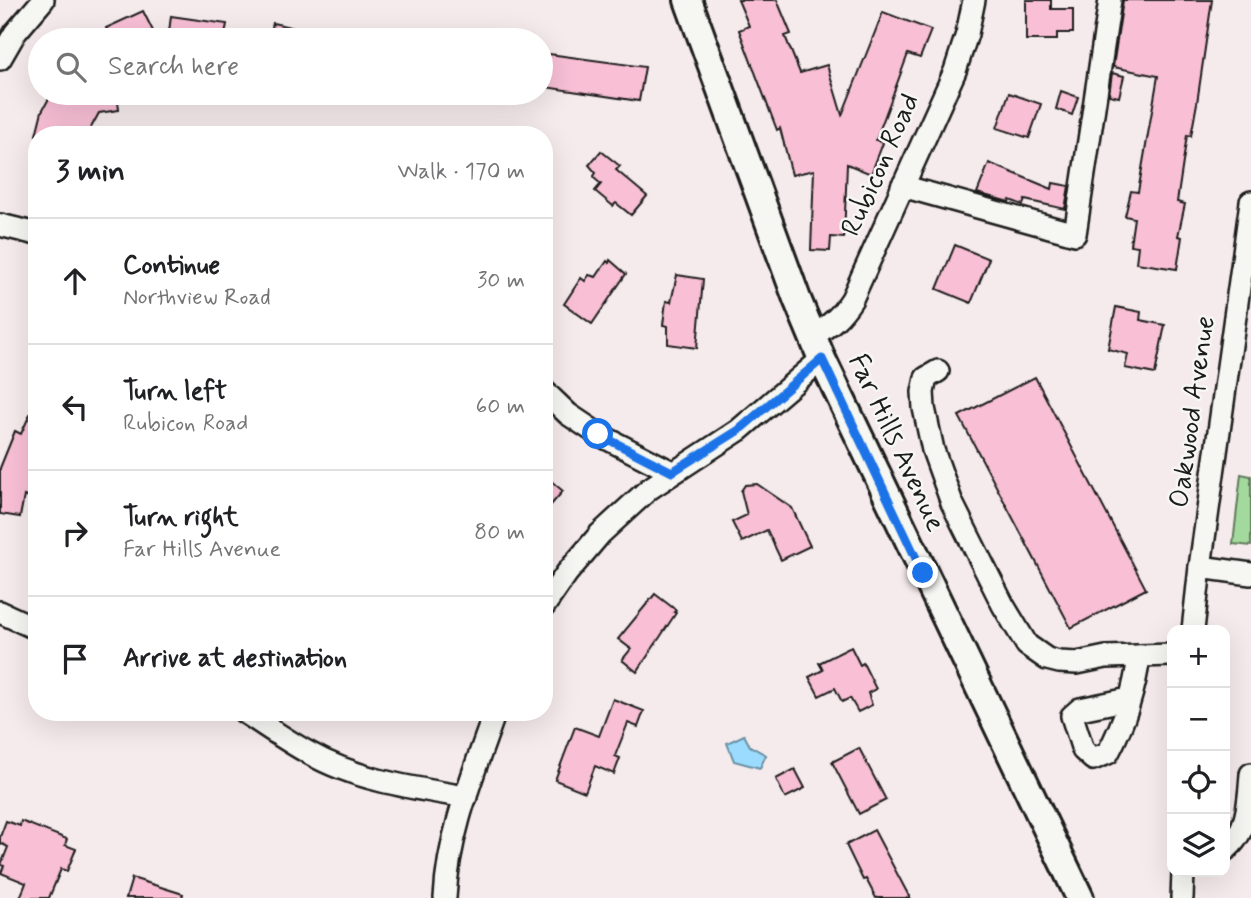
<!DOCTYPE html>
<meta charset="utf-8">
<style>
:root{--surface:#fff;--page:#f2f2f2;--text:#202124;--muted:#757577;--line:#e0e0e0}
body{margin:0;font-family:Mynerve,sans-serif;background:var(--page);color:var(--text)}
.controls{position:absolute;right:21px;bottom:21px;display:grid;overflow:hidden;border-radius:14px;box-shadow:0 7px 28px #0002}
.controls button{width:63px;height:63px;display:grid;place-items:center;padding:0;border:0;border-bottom:2px solid var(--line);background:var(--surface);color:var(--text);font:35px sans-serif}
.stop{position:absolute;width:21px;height:21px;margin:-16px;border:5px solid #1a73e8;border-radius:50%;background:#fff}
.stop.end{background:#1a73e8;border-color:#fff;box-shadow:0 2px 7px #0008}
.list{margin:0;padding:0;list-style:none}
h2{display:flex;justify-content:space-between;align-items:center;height:91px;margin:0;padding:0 28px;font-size:30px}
h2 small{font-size:23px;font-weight:400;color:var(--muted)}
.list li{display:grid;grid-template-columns:46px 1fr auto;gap:21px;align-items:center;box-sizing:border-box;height:126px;padding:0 28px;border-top:2px solid var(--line)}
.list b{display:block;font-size:26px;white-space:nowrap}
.list p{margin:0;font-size:23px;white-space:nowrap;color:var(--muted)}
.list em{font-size:23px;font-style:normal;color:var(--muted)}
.icon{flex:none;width:38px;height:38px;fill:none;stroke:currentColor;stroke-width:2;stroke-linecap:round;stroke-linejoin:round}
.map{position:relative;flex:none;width:1251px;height:898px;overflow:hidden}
.search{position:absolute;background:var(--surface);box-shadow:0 7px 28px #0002;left:28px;top:28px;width:525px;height:77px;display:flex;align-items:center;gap:18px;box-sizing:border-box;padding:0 24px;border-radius:38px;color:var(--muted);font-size:26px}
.panel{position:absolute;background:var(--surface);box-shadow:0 7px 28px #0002;left:28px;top:126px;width:525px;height:595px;border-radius:28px}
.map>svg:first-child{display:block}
.green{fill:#a3d99d;stroke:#607a5c;stroke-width:2}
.water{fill:#9bdbfd;stroke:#688fa3;stroke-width:2}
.building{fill:#f8bfd5;stroke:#1c1c1c;stroke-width:2}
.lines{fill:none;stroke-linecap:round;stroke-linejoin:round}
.minor-casing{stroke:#1c1c1c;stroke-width:26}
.major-casing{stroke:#1c1c1c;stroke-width:32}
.minor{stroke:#f6f6f2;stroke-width:21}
.major{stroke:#f6f6f2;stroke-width:26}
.route{stroke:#1a73e8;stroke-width:9}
.labels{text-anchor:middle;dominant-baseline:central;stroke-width:5;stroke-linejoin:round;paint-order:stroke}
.street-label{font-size:28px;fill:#1c1c1c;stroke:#f6f6f2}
</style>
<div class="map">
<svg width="1251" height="898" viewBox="0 0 1251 898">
<rect width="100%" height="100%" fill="#f6ebec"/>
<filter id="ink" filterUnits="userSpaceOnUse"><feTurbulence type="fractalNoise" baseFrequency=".0143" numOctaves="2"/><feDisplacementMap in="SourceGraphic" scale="14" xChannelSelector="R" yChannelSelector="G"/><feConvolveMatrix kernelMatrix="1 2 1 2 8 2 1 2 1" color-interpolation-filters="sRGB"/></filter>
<g filter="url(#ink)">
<polygon class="green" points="1241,474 1251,476 1251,546 1233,544"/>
<polygon class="water" points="744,735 750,746 766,755 760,768 734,761 727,743"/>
<g class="building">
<polygon points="738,0 777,0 791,34 785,36 800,73 827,65 842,115 883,12 931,30 920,58 908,54 876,140 883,143 871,174 847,164 844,238 831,237 830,251 811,250 814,170 792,175 780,128 777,130 739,30 749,26"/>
<polygon points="1026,0 1051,0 1051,9 1073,9 1073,33 1057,33 1057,40 1026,40"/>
<polygon points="1123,0 1212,0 1197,103 1191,136 1187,135 1177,202 1185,204 1178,236 1182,237 1177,269 1136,263 1138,246 1130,245 1134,218 1125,216 1131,191 1138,192 1158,76 1113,67"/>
<polygon points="143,11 155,35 143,40 112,40 106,28"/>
<polygon points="171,16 227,24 224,40 168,40"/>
<polygon points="273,23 320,34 319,40 269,40"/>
<polygon points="549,54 645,67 639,101 545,87"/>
<polygon points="1112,73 1124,76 1119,97 1109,95"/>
<polygon points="1061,91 1078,97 1072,115 1056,109"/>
<polygon points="52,93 117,93 119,110 99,113 87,135 36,135 42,111"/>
<polygon points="1009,93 1041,104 1029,138 997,128"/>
<polygon points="601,151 620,166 616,170 647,196 631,215 616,203 613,206 595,191 601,184 595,179 594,176 596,173 589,165"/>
<polygon points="989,163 1052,189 1053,183 1069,186 1065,209 1025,200 1023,205 1010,200 1009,202 977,193"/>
<polygon points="955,245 989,259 971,303 937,289"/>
<polygon points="610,260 626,274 592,324 564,304 581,278 585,281 589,275 596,277 607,261 609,263"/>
<polygon points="677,275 703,279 697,348 668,344 668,326 663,325 666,301 671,302"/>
<polygon points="1116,307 1141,312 1140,320 1165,325 1155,374 1125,368 1128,354 1108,349"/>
<polygon points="1035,377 1146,589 1071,628 959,416"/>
<polygon points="37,399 37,490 33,500 24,496 20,517 0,514 0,468 15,431 21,434"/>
<polygon points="544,475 563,491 544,513"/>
<polygon points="757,484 792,508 810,546 781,560 767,530 742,542 732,522 747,515 741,491 745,485"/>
<polygon points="655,594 676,610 674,612 676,613 637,672 622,660 631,649 618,639"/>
<polygon points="851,647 860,665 863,663 876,689 868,693 872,705 858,712 850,698 842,702 835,688 819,696 809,677 823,670 819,663"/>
<polygon points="613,699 644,711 638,727 628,723 615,756 620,758 614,774 595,766 585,792 555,780 575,727 599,736"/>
<polygon points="859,748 886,800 859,814 832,762"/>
<polygon points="795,769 805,788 785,798 776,779"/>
<polygon points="6,821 20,826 21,821 67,839 65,845 76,849 67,871 61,869 49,898 20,898 26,883 1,873 4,866 1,865 8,847 0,843 0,837"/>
<polygon points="874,830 910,898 876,898 866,879 863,880 846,845"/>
<polygon points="132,878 183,894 182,898 126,898"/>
</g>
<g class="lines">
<defs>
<g id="minor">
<polyline points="0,59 15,33 43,0"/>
<polyline points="902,186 1075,234 1110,0"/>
<polyline points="0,225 37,234"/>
<path d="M812 336C830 326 841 316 852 299L955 71 967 34 974 0"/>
<polyline points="938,371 926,378 923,392 924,408 933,450 952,503 1003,605 1027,645 1047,659 1059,662 1077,663 1106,657 1172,655"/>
<polyline points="544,391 568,414 598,434 672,472"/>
<polyline points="1200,567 1251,574"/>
<polyline points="544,606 567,573 600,534 649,489 739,430 822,359"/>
<polyline points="0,612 37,629"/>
<polyline points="1193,630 1200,567 1251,202"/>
<path d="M1129 699 1080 709 1072 716 1083 750 1093 759 1108 753C1124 723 1135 689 1139 656"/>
<path d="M244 712C266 726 287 741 309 753 356 780 413 788 466 797"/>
<path d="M1225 850C1248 833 1249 801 1251 774"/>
<path d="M445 898C448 834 474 772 495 712"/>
<polyline points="1182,898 1183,872"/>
</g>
<polyline id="major" points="688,0 797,299 822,359 1080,898"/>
</defs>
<use href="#minor" class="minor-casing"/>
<use href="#major" class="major-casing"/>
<use href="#minor" class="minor"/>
<use href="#major" class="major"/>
</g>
</g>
<g class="lines" filter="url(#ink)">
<polyline class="route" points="598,434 672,472 739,430 822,359 923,573"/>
</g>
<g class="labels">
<g class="street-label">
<text transform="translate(881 165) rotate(-66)">Rubicon Road</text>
<text transform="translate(1193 412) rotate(-82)">Oakwood Avenue</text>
<text transform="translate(896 443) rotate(65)">Far Hills Avenue</text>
</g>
</g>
</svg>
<div class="controls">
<button>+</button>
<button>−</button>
<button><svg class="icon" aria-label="locate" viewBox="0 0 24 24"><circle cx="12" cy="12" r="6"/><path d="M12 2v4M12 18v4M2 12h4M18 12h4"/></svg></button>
<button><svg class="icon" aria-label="layers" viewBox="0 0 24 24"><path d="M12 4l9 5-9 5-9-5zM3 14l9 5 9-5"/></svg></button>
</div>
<div class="stop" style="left:598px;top:434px"></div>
<div class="stop end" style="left:923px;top:573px"></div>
<div class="search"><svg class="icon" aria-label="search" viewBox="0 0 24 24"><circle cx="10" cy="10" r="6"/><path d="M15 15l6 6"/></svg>Search here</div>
<section class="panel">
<h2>3 min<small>Walk · 170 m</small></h2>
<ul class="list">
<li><svg class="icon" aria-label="ahead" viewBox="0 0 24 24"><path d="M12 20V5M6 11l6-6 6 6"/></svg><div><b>Continue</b><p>Northview Road</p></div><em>30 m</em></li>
<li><svg class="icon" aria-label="left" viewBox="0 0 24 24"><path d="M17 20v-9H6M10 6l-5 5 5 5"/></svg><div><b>Turn left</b><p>Rubicon Road</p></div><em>60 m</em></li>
<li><svg class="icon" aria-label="right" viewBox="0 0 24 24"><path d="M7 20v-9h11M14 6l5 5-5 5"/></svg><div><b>Turn right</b><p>Far Hills Avenue</p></div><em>80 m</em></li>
<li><svg class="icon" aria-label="arrive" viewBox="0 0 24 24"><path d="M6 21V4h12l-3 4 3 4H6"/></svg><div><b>Arrive at destination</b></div></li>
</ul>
</section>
</div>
